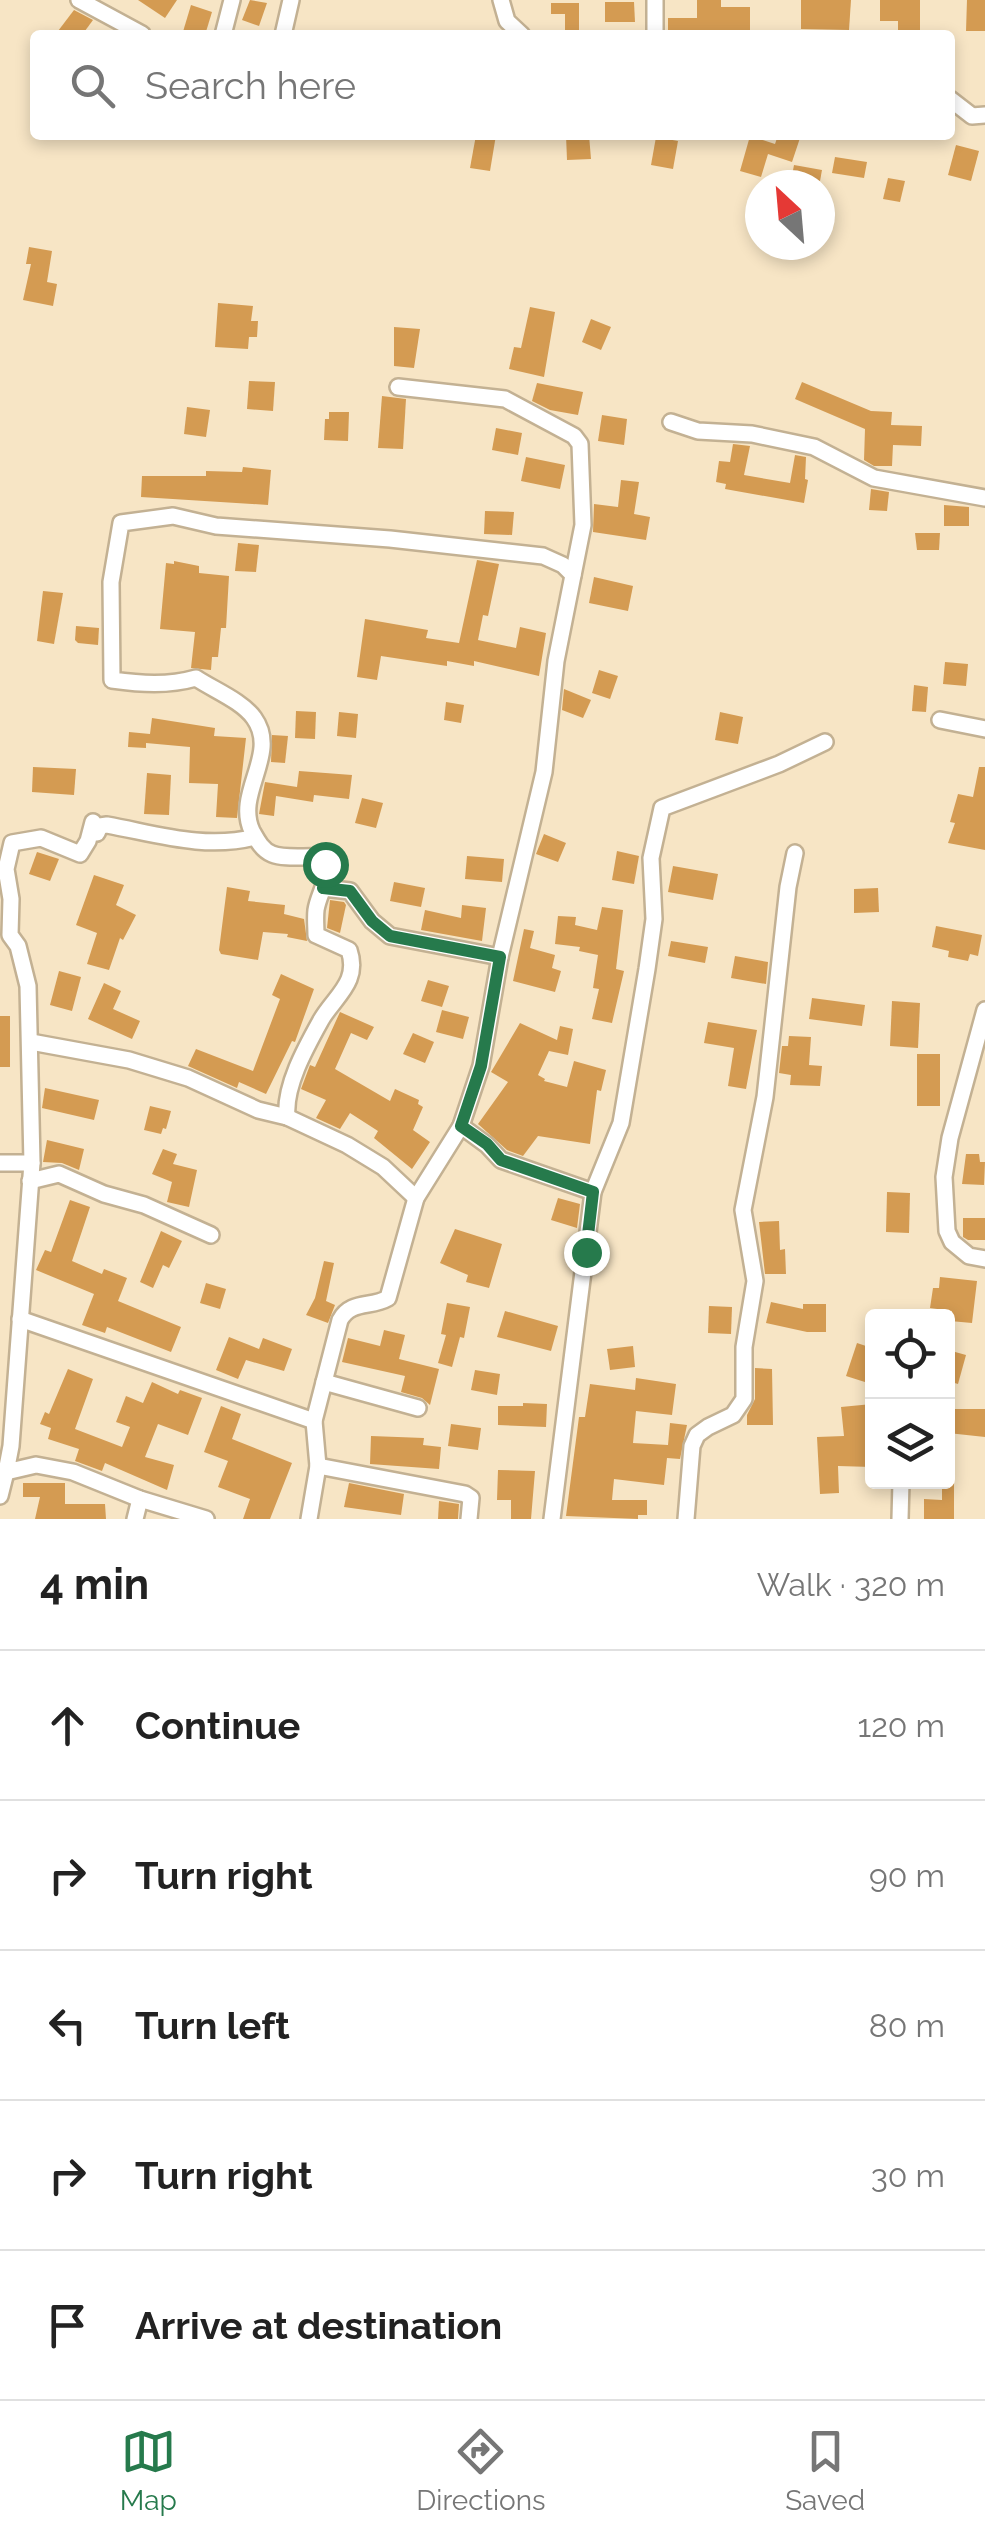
<!DOCTYPE html>
<meta charset="utf-8">
<style>
:root{--surface:#fff;--page:#f6f6f6;--text:#222;--muted:#767676;--line:#e0e0e0;--accent:#267a4c}
body{margin:0;font-family:Raleway,sans-serif;background:var(--page);color:var(--text)}
.controls{position:absolute;right:30px;bottom:30px;display:grid;overflow:hidden;border-radius:10px;box-shadow:0 5px 15px #0003}
.controls button{width:90px;height:90px;display:grid;place-items:center;padding:0;border:0;border-bottom:2px solid var(--line);background:var(--surface);color:var(--text);font:50px sans-serif}
.compass{position:absolute;left:745px;top:170px;width:90px;height:90px;border-radius:50%;background:var(--surface);box-shadow:0 5px 15px #0003;rotate:334deg}
.stop{position:absolute;width:30px;height:30px;margin:-22px;border:8px solid #267a4c;border-radius:50%;background:#fff}
.stop.end{background:#267a4c;border-color:#fff;box-shadow:0 2px 10px #0008}
.list{margin:0;padding:0;list-style:none}
h2{display:flex;justify-content:space-between;align-items:center;height:130px;margin:0;padding:0 40px;font-size:42px}
h2 small{font-size:32px;font-weight:400;color:var(--muted)}
.list li{display:grid;grid-template-columns:65px 1fr auto;gap:30px;align-items:center;box-sizing:border-box;height:150px;padding:0 40px;border-top:2px solid var(--line)}
.list b{display:block;font-size:38px;white-space:nowrap}
.list em{font-size:32px;font-style:normal;color:var(--muted)}
.icon{flex:none;width:55px;height:55px;fill:none;stroke:currentColor;stroke-width:2;stroke-linecap:round;stroke-linejoin:round}
.map{position:relative;flex:none;width:985px;height:1519px;overflow:hidden}
.search{position:absolute;background:var(--surface);box-shadow:0 5px 15px #0003;left:30px;right:30px;top:30px;height:110px;display:flex;align-items:center;gap:25px;box-sizing:border-box;padding:0 35px;border-radius:10px;color:var(--muted);font-size:38px}
.sheet{height:880px;background:var(--surface)}
nav{display:flex;justify-content:space-around;align-items:center;box-sizing:border-box;height:140px;border-top:2px solid var(--line);background:var(--surface);font-size:28px;color:var(--muted)}
nav a{display:grid;justify-items:center;gap:5px}
nav .on{color:var(--accent)}
.map>svg:first-child{display:block}
.building{fill:#d49b52}
.lines{fill:none;stroke-linecap:round;stroke-linejoin:round}
.street-casing{stroke:#c3b193;stroke-width:20}
.street{stroke:#fff;stroke-width:15}
.route{stroke:#267a4c;stroke-width:12}
</style>
<div class="map">
<svg width="985" height="1519" viewBox="0 0 985 1519">
<rect width="100%" height="100%" fill="#f7e5c5"/>
<g class="building">
<polygon points="138,0 177,0 165,18"/>
<polygon points="250,0 267,3 259,26 242,20"/>
<polygon points="697,0 721,0 721,7 750,7 750,35 668,35 668,18 697,18"/>
<polygon points="801,0 851,0 849,30 801,29"/>
<polygon points="880,0 920,0 920,35 898,35 898,21 880,21"/>
<polygon points="967,0 985,0 985,31 966,31"/>
<polygon points="605,2 634,2 635,22 605,22"/>
<polygon points="551,3 579,3 579,34 565,34 565,14 551,14"/>
<polygon points="191,5 212,12 205,35 182,35"/>
<polygon points="74,10 93,20 82,35 55,35"/>
<polygon points="476,135 496,135 490,171 470,168"/>
<polygon points="566,135 589,135 591,159 567,160"/>
<polygon points="778,135 801,135 792,162 768,154 761,177 740,171 750,136 775,144"/>
<polygon points="656,137 678,141 673,169 651,165"/>
<polygon points="956,145 979,151 971,181 948,175"/>
<polygon points="835,157 867,162 864,178 832,173"/>
<polygon points="794,165 822,170 820,181 792,176"/>
<polygon points="888,178 905,181 900,202 883,199"/>
<polygon points="29,247 52,251 47,282 57,284 53,306 23,300 31,264 26,264"/>
<polygon points="218,303 253,306 251,321 258,321 257,337 249,337 248,349 215,347"/>
<polygon points="530,307 555,312 544,377 509,369 514,347 521,348"/>
<polygon points="591,319 611,327 601,350 582,342"/>
<polygon points="394,327 420,329 414,368 394,366"/>
<polygon points="249,381 275,382 273,411 247,409"/>
<polygon points="802,382 871,411 892,412 891,425 922,426 921,446 893,445 892,466 874,466 864,460 865,429 795,399"/>
<polygon points="537,383 583,392 578,415 550,410 532,401"/>
<polygon points="382,396 406,399 403,449 378,448"/>
<polygon points="187,407 210,410 206,437 184,434"/>
<polygon points="329,412 349,412 348,441 324,440 325,419 329,419"/>
<polygon points="602,415 627,419 624,445 598,441"/>
<polygon points="496,428 522,433 518,455 492,450"/>
<polygon points="733,444 750,446 744,475 790,483 795,455 806,457 805,479 808,480 804,503 725,489 726,484 716,482 719,461 730,462"/>
<polygon points="526,457 565,465 560,489 521,481"/>
<polygon points="243,467 271,470 268,505 141,497 142,476 206,476 206,471 242,472"/>
<polygon points="621,480 639,482 634,514 650,517 646,540 593,532 594,504 618,507"/>
<polygon points="871,489 889,492 887,511 869,510"/>
<polygon points="944,505 969,507 969,526 944,526"/>
<polygon points="485,511 514,512 512,535 484,534"/>
<polygon points="915,533 940,533 939,550 917,550"/>
<polygon points="238,543 259,545 256,572 235,571"/>
<polygon points="477,560 499,564 488,616 483,615 478,640 516,648 520,627 546,633 539,676 474,661 474,666 447,661 447,666 381,656 377,680 357,677 365,619 428,630 426,638 459,643"/>
<polygon points="174,561 199,566 199,573 229,576 226,628 221,628 218,657 212,657 211,670 191,668 195,632 160,629 166,563 174,564"/>
<polygon points="594,577 633,586 628,611 589,603"/>
<polygon points="43,591 63,593 54,644 37,641"/>
<polygon points="76,626 99,628 98,645 78,643 75,640"/>
<polygon points="945,662 968,664 966,686 943,684"/>
<polygon points="599,670 618,676 610,699 592,693"/>
<polygon points="914,685 928,687 926,712 912,711"/>
<polygon points="564,689 591,700 583,718 562,710"/>
<polygon points="446,702 464,705 461,723 444,720"/>
<polygon points="296,711 316,712 315,739 295,738"/>
<polygon points="339,712 358,714 356,738 337,736"/>
<polygon points="720,712 743,717 738,744 715,740"/>
<polygon points="152,718 215,728 214,736 246,738 237,818 216,817 218,784 189,783 190,747 146,743 146,748 128,747 129,732 150,734"/>
<polygon points="272,735 288,736 285,763 271,762"/>
<polygon points="33,767 76,769 74,795 32,792"/>
<polygon points="979,767 985,767 985,850 948,843 955,823 950,822 958,794 973,797"/>
<polygon points="299,771 352,775 349,799 314,795 313,802 276,796 274,816 259,814 265,782 297,787"/>
<polygon points="147,773 171,775 169,815 144,814"/>
<polygon points="362,798 383,803 376,828 355,823"/>
<polygon points="544,834 566,843 558,862 536,854"/>
<polygon points="617,851 639,856 634,884 612,880"/>
<polygon points="37,852 59,859 50,881 29,874"/>
<polygon points="467,856 504,859 502,882 465,879"/>
<polygon points="673,866 718,874 713,900 668,892"/>
<polygon points="94,875 124,885 116,905 136,915 123,940 120,938 109,970 87,964 97,933 76,925"/>
<polygon points="394,882 425,888 421,907 390,901"/>
<polygon points="227,887 250,891 248,901 285,905 284,914 304,919 307,941 287,937 288,934 263,932 258,960 221,954 219,950"/>
<polygon points="878,888 879,912 854,913 854,889"/>
<polygon points="330,900 344,902 346,905 340,933 327,928"/>
<polygon points="462,905 486,908 482,941 421,930 425,910 461,918"/>
<polygon points="602,907 623,910 616,969 624,971 612,1023 592,1019 599,989 593,988 598,955 579,951 580,947 555,944 558,916 576,917 575,925 597,930"/>
<polygon points="936,926 982,935 978,956 970,954 968,961 948,957 949,951 932,947"/>
<polygon points="524,929 534,931 530,948 555,955 552,968 561,971 555,992 513,981"/>
<polygon points="671,941 708,947 705,963 668,956"/>
<polygon points="735,956 768,962 766,984 731,978"/>
<polygon points="59,971 81,977 72,1011 50,1005"/>
<polygon points="281,974 314,989 295,1042 292,1041 266,1094 239,1082 237,1088 188,1066 196,1049 253,1071 280,999 272,995"/>
<polygon points="428,980 449,986 442,1007 421,1001"/>
<polygon points="104,983 121,991 113,1009 140,1021 132,1039 88,1019"/>
<polygon points="812,998 865,1005 862,1026 809,1019"/>
<polygon points="892,1001 920,1003 918,1048 890,1046"/>
<polygon points="442,1010 469,1017 463,1039 436,1032"/>
<polygon points="340,1012 374,1027 367,1040 351,1033 335,1069 390,1101 395,1089 419,1100 418,1104 423,1107 413,1130 430,1142 412,1169 374,1138 378,1131 350,1113 340,1129 316,1118 326,1100 301,1089 310,1065 315,1067"/>
<rect x="0" y="1016" width="10" height="51"/>
<polygon points="708,1022 757,1030 746,1089 728,1086 734,1048 704,1043"/>
<polygon points="520,1023 557,1040 560,1026 573,1029 568,1055 549,1051 538,1075 545,1079 544,1081 567,1087 574,1061 606,1070 601,1091 597,1090 590,1144 538,1136 523,1156 507,1150 478,1124 508,1082 491,1072"/>
<polygon points="413,1033 434,1042 425,1063 403,1054"/>
<polygon points="789,1036 811,1037 809,1065 822,1066 820,1086 790,1085 791,1075 779,1073 782,1046 788,1046"/>
<rect x="917" y="1054" width="23" height="52"/>
<polygon points="45,1088 99,1100 94,1120 42,1108"/>
<polygon points="150,1106 171,1111 166,1129 163,1128 161,1134 144,1130"/>
<polygon points="47,1140 84,1149 79,1170 62,1163 43,1162"/>
<polygon points="163,1149 177,1154 173,1164 197,1170 189,1207 167,1202 172,1182 152,1174"/>
<polygon points="966,1154 979,1154 980,1162 985,1162 984,1185 962,1184"/>
<polygon points="887,1192 910,1193 909,1233 886,1232"/>
<polygon points="558,1198 580,1204 577,1228 551,1220"/>
<polygon points="70,1200 90,1207 72,1261 102,1274 104,1269 127,1278 118,1301 181,1327 171,1352 107,1327 105,1333 82,1325 94,1294 36,1270 45,1250 51,1252"/>
<polygon points="963,1218 985,1218 985,1240 968,1240 963,1237"/>
<polygon points="779,1221 780,1250 785,1249 786,1274 765,1274 759,1222"/>
<polygon points="455,1229 502,1244 489,1288 466,1282 468,1275 440,1263"/>
<polygon points="161,1231 182,1241 169,1268 163,1265 153,1288 140,1282"/>
<polygon points="324,1261 334,1263 326,1301 335,1305 328,1323 306,1315 315,1298"/>
<polygon points="940,1277 977,1281 972,1323 950,1321 952,1311 930,1308 933,1288 939,1288"/>
<polygon points="206,1283 226,1289 220,1309 200,1303"/>
<polygon points="771,1302 803,1309 803,1304 826,1304 826,1332 807,1332 766,1323"/>
<polygon points="447,1303 470,1307 464,1338 460,1337 452,1367 438,1363 446,1335 441,1334"/>
<polygon points="709,1306 732,1307 731,1334 708,1333"/>
<polygon points="505,1311 558,1326 551,1351 497,1337"/>
<polygon points="384,1330 405,1335 399,1359 439,1369 430,1405 422,1398 401,1392 405,1376 342,1362 348,1338 380,1346"/>
<polygon points="229,1337 259,1349 263,1338 292,1349 284,1371 246,1360 238,1379 216,1370"/>
<polygon points="857,1343 872,1348 872,1370 868,1383 846,1376"/>
<polygon points="633,1346 635,1367 610,1370 607,1349"/>
<polygon points="948,1350 966,1355 958,1384 948,1381"/>
<polygon points="755,1368 772,1369 773,1425 747,1425 747,1415 755,1399"/>
<polygon points="68,1369 93,1379 75,1429 122,1447 130,1427 116,1422 126,1396 143,1403 152,1382 178,1394 180,1390 202,1398 188,1435 158,1424 145,1457 174,1465 167,1490 105,1463 102,1471 75,1461 79,1449 48,1439 51,1428 40,1424 45,1412 49,1414"/>
<polygon points="475,1370 500,1374 497,1395 471,1390"/>
<polygon points="636,1378 676,1384 672,1415 636,1411 633,1443 668,1445 670,1423 687,1425 680,1459 667,1458 664,1485 614,1479 612,1500 647,1500 647,1515 638,1515 638,1519 566,1516 579,1417 585,1417 590,1384 635,1390"/>
<polygon points="523,1403 547,1404 546,1427 498,1425 498,1406 523,1406"/>
<polygon points="872,1404 872,1467 838,1466 839,1493 820,1494 817,1437 844,1436 841,1407"/>
<polygon points="221,1406 241,1414 232,1439 292,1463 270,1519 243,1519 250,1499 218,1487 228,1461 204,1452"/>
<polygon points="948,1409 985,1409 985,1437 948,1433"/>
<polygon points="451,1424 481,1428 478,1450 448,1446"/>
<polygon points="371,1436 424,1438 423,1445 441,1447 439,1469 370,1464"/>
<polygon points="498,1470 535,1471 531,1519 511,1519 511,1500 497,1500"/>
<polygon points="942,1482 954,1482 954,1519 924,1519 924,1499 942,1500"/>
<polygon points="23,1483 65,1483 65,1504 105,1504 106,1519 35,1519 40,1497 23,1497"/>
<polygon points="349,1483 404,1494 401,1515 344,1507"/>
<polygon points="439,1501 459,1504 458,1519 438,1519"/>
</g>
<g class="lines">
<defs>
<g id="street">
<polyline points="79,0 142,34"/>
<polyline points="501,0 507,21 522,35"/>
<polyline points="655,0 655,35"/>
<polyline points="223,35 232,0"/>
<polyline points="283,35 291,0"/>
<polyline points="950,99 972,116 985,115"/>
<polyline points="671,422 698,431 752,434 814,447 874,478 985,498"/>
<polyline points="940,720 985,729"/>
<polyline points="323,888 350,891 372,921 390,936 500,957"/>
<polyline points="985,1010 950,1138 944,1177 947,1231 952,1242 969,1256 985,1259"/>
<polyline points="31,1042 129,1060 188,1078 258,1110 287,1117 347,1145 383,1167 416,1198"/>
<path d="M287 1117C284 1086 306 1047 321 1020 335 996 360 982 349 950L316 935C316 927 315 918 316 910 319 890 335 875 319 857 305 856 284 859 272 854 262 850 257 840 252 831 234 793 280 754 254 718 242 701 214 690 196 678 168 686 141 684 112 680L111 582 121 523 173 516 216 526 390 539 543 556 563 565 573 575"/>
<polyline points="461,1126 487,1145 501,1160 593,1192"/>
<polyline points="0,1163 32,1163 11,1446 6,1472 36,1465 73,1472 140,1499 206,1519"/>
<path d="M32 1163 28 986 18 946 10 935 11 899 6 869 12 843 41 838 80 854 88 841 93 822 97 833 100 826 107 825C157 834 205 850 255 837"/>
<polyline points="30,1181 59,1174 104,1194 144,1205 211,1235"/>
<polyline points="20,1319 314,1421"/>
<polyline points="324,1382 418,1408"/>
<polyline points="318,1466 465,1494 471,1498 469,1519"/>
<polyline points="0,1496 6,1472"/>
<polyline points="135,1519 140,1499"/>
<path d="M309 1519 318 1466 314 1421 340 1320C351 1300 371 1308 388 1298L416 1198 461 1126 481 1066 500 957 544 772 556 661 583 525 580 444 574 436 505 399 398 387"/>
<polyline points="552,1519 593,1192 621,1123 647,969 654,919 651,858 662,808 779,764 825,742"/>
<polyline points="686,1519 692,1446 697,1435 708,1427 733,1415 744,1399 744,1347 755,1281 743,1210 765,1097 788,887 795,853"/>
<polyline points="900,1519 901,1482"/>
</g>
</defs>
<use href="#street" class="street-casing"/>
<use href="#street" class="street"/>
</g>
<g class="lines">
<polyline class="route" points="325,864 327,877 323,888 350,891 372,921 390,936 500,957 481,1066 461,1126 487,1144 501,1160 593,1192 586,1252"/>
</g>
</svg>
<div class="controls">
<button><svg class="icon" aria-label="locate" viewBox="0 0 24 24"><circle cx="12" cy="12" r="6"/><path d="M12 2v4M12 18v4M2 12h4M18 12h4"/></svg></button>
<button><svg class="icon" aria-label="layers" viewBox="0 0 24 24"><path d="M12 4l9 5-9 5-9-5zM3 14l9 5 9-5"/></svg></button>
</div>
<svg class="compass" viewBox="-18 -18 36 36"><path d="M0-13l5 13h-10z" fill="#e53935"/><path d="M0 13l5-13h-10z" fill="#767676"/></svg>
<div class="stop" style="left:325px;top:864px"></div>
<div class="stop end" style="left:586px;top:1252px"></div>
<div class="search"><svg class="icon" aria-label="search" viewBox="0 0 24 24"><circle cx="10" cy="10" r="6"/><path d="M15 15l6 6"/></svg>Search here</div>
</div>
<section class="sheet">
<h2>4 min<small>Walk · 320 m</small></h2>
<ul class="list">
<li><svg class="icon" aria-label="ahead" viewBox="0 0 24 24"><path d="M12 20V5M6 11l6-6 6 6"/></svg><div><b>Continue</b></div><em>120 m</em></li>
<li><svg class="icon" aria-label="right" viewBox="0 0 24 24"><path d="M7 20v-9h11M14 6l5 5-5 5"/></svg><div><b>Turn right</b></div><em>90 m</em></li>
<li><svg class="icon" aria-label="left" viewBox="0 0 24 24"><path d="M17 20v-9H6M10 6l-5 5 5 5"/></svg><div><b>Turn left</b></div><em>80 m</em></li>
<li><svg class="icon" aria-label="right" viewBox="0 0 24 24"><path d="M7 20v-9h11M14 6l5 5-5 5"/></svg><div><b>Turn right</b></div><em>30 m</em></li>
<li><svg class="icon" aria-label="arrive" viewBox="0 0 24 24"><path d="M6 21V4h12l-3 4 3 4H6"/></svg><div><b>Arrive at destination</b></div></li>
</ul>
</section>
<nav>
<a class="on"><svg class="icon" aria-label="map" viewBox="0 0 24 24"><path d="M3 6l6-2 6 2 6-2v14l-6 2-6-2-6 2zM9 4v14M15 6v14"/></svg>Map</a>
<a><svg class="icon" aria-label="directions" viewBox="0 0 24 24"><path d="M12 3l9 9-9 9-9-9zM9 14v-3h6M13 9l2 2-2 2"/></svg>Directions</a>
<a><svg class="icon" aria-label="saved" viewBox="0 0 24 24"><path d="M7 4h10v16l-5-4-5 4z"/></svg>Saved</a>
</nav>
